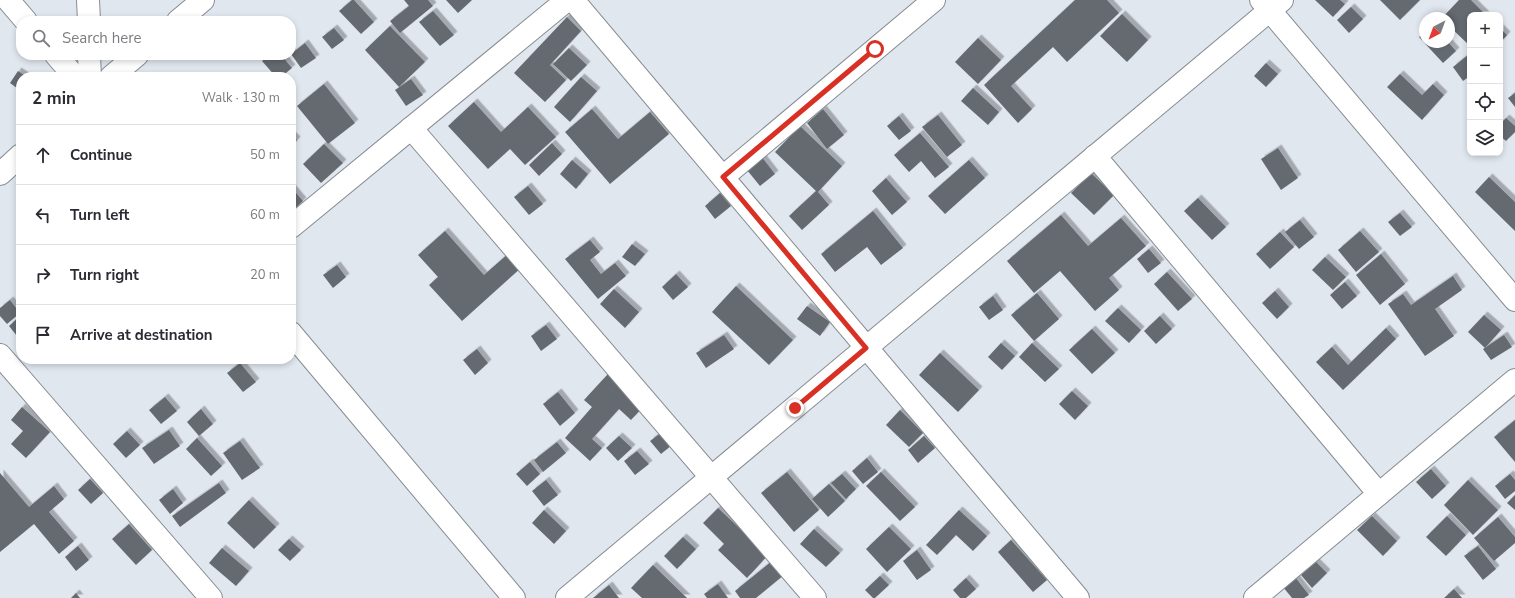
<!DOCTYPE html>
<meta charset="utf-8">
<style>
:root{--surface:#fff;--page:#f2f2f3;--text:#2b2b33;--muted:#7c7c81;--line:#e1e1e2}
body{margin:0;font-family:"Nunito Sans",sans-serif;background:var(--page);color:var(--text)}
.controls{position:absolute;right:12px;top:12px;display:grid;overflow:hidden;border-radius:8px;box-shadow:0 2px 6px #0003}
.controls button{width:36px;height:36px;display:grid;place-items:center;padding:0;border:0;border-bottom:1px solid var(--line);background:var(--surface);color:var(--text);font:20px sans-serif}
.compass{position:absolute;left:1419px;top:12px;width:36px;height:36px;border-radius:50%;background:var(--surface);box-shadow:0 2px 6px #0003;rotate:221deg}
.stop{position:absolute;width:12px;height:12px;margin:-9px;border:3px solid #d93025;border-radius:50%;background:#fff}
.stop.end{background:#d93025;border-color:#fff;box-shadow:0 1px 4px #0008}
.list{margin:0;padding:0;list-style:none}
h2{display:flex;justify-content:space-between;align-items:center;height:52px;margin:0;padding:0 16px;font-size:17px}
h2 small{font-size:13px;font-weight:400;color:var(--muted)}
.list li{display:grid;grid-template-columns:26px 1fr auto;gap:12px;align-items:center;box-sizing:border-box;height:60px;padding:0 16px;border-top:1px solid var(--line)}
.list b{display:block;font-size:15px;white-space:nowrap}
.list em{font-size:13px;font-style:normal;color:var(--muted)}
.icon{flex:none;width:22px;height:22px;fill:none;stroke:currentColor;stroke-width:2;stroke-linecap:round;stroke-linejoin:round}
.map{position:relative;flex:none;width:1515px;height:598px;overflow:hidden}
.search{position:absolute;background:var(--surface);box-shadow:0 2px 6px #0003;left:16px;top:16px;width:280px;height:44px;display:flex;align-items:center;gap:10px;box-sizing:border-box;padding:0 14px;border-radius:16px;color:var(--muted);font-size:15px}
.panel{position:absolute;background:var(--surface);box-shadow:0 2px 6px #0003;left:16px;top:72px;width:280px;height:292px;border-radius:16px}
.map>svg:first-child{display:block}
.building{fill:#656a71;filter:url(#shadow)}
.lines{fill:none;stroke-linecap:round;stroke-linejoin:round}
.minor-casing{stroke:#878c93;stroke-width:24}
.minor{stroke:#fff;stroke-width:22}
.route{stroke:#d93025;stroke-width:5}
</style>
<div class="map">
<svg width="1515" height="598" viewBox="0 0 1515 598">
<defs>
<filter id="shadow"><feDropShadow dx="3.5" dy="-3.5" stdDeviation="0" flood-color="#0004"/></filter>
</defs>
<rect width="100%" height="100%" fill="#e1e7ef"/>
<g class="building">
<polygon points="352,0 354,0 374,22 361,34 339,11"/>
<polygon points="404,0 428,0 433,6 400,33 390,21 409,6"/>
<polygon points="446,0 472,0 458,13"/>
<polygon points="1075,0 1107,0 1119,13 1067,62 1053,47 1011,86 1032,109 1018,123 984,85"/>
<polygon points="1315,0 1340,0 1345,4 1333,17"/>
<polygon points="1380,0 1420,0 1400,20"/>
<polygon points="1459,0 1471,0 1486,15 1470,15 1470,46 1449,26 1449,18 1442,18"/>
<polygon points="1351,7 1363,19 1349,33 1337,20"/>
<polygon points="433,11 454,35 440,46 419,22"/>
<polygon points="1122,14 1148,40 1127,62 1100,36"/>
<polygon points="567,17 581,31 550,65 566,80 545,102 514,73"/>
<polygon points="390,26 425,62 399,87 365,50"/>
<polygon points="334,28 344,40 332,49 322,37"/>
<polygon points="1500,28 1507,35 1500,43"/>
<polygon points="1425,32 1425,42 1448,42 1456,51 1443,63 1419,37"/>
<polygon points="978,38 1001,60 978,84 955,62"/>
<polygon points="305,43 316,58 301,68 291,54"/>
<polygon points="569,48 587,65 571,81 553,64"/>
<polygon points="270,55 281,55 292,68 281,77 276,77 262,61"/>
<polygon points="1468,55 1470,58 1470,76 1463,81 1453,67"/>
<polygon points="1266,63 1278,74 1266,87 1254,76"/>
<polygon points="18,71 27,77 21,77 21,91 10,83"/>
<polygon points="1400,74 1422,95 1433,84 1444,95 1422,120 1387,87"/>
<polygon points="581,77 597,91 570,122 554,107"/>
<polygon points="411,79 423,95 406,106 395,90"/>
<polygon points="324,84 355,123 328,144 297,106"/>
<polygon points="973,88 999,112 988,125 961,101"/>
<polygon points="1515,93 1515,107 1508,98"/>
<polygon points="474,102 501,132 528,107 556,137 525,165 510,149 488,169 448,126"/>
<polygon points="592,109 618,139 650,112 669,134 610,184 565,132"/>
<polygon points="823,109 844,135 827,149 807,123"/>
<polygon points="938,115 962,145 947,157 922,127"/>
<polygon points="899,116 911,131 899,140 887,126"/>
<polygon points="1506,118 1515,126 1515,132 1506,141 1500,136 1500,124"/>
<polygon points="800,126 842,166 818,192 829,205 802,230 789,216 816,191 775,152"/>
<polygon points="920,133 949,167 935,178 921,161 909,172 894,155"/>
<polygon points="291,134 297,140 291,147"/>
<polygon points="552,143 562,154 539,176 529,165"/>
<polygon points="324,144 343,163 321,183 303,164"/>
<polygon points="754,147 775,174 760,186 738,159"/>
<polygon points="1278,148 1298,178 1281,190 1261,159"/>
<polygon points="572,160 588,174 576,189 560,174"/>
<polygon points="969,160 985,178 945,214 928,196"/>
<polygon points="1091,173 1114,195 1094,215 1071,193"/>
<polygon points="1489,177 1515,202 1515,231 1475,192"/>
<polygon points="886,178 907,202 892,215 872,191"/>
<polygon points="528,186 543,204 529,215 514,197"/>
<polygon points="291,187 303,201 291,212"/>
<polygon points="720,193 731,206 715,219 705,206"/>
<polygon points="1198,198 1226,227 1212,240 1184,211"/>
<polygon points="873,211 903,248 881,265 867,247 835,272 821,254"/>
<polygon points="1400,213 1412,227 1400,236 1388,222"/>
<polygon points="1061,215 1088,246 1121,218 1146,246 1109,278 1119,290 1095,311 1060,271 1034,293 1007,261"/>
<polygon points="1300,220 1314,237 1299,249 1285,232"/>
<polygon points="445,231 484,275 509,253 522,267 462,321 429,285 438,277 418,255"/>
<polygon points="1360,231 1379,252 1356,272 1338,250"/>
<polygon points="1280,232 1294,247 1270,269 1256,254"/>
<polygon points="590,240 600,252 590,260 601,274 615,263 626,276 598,299 565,259"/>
<polygon points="632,244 645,254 635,266 622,257"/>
<polygon points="1149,249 1161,263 1148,273 1137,259"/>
<polygon points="1381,254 1405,284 1380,305 1356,275"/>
<polygon points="1325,257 1346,277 1333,290 1312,270"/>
<polygon points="337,265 346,277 333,288 323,275"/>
<polygon points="1167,272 1192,299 1178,311 1154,284"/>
<polygon points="676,274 688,287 673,300 662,287"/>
<polygon points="1453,276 1462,290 1435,309 1454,336 1425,356 1388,304 1403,294 1411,305"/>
<polygon points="1345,282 1357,296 1342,309 1330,295"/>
<polygon points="736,286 793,340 769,365 712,312"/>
<polygon points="614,289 639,312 625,328 600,304"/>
<polygon points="1275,291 1289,307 1277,319 1262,303"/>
<polygon points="1037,293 1059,319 1034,341 1011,315"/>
<polygon points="993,296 1003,310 989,320 979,307"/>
<polygon points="10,300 20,313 7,324 0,316 0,308"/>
<polygon points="807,306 830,322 820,336 797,319"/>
<polygon points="1118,308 1141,330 1129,343 1105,321"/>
<polygon points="1484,315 1501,330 1485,348 1468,332"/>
<polygon points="20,316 21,333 17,336 9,326"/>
<polygon points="1160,316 1172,329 1156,344 1144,331"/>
<polygon points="546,325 557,339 541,351 531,336"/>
<polygon points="1386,328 1396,339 1343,390 1316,362 1332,347 1348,365"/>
<polygon points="1092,329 1115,353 1092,374 1069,350"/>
<polygon points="724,335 734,349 706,368 696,353"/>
<polygon points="1504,335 1512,347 1491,360 1483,349"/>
<polygon points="1001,343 1015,356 1002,370 988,357"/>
<polygon points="1032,343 1059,369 1045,382 1019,357"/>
<polygon points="477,349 488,363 475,375 463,360"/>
<polygon points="940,353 979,390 958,412 919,375"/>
<polygon points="240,363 256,382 243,392 227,373"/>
<polygon points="608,374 644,406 631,420 619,409 592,439 602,448 590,461 565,438 592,407 584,400"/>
<polygon points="1072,391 1088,406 1075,420 1059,404"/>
<polygon points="558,392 575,413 560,426 543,404"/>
<polygon points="165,397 177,411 161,424 149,410"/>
<polygon points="22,407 50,432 26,458 11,444 23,431 11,420"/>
<polygon points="201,409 213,424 199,436 187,422"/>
<polygon points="900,410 923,433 909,447 886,425"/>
<polygon points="1515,420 1515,462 1494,437"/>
<polygon points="169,430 180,446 154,464 142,448"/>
<polygon points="127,431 140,445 126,458 113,444"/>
<polygon points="662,432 672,445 661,454 650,441"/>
<polygon points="619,436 632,448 618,461 606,448"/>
<polygon points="924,436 935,448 918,463 908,450"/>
<polygon points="197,438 222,466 211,476 186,449"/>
<polygon points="240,441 260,468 242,480 223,453"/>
<polygon points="557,442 566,453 543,472 534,460"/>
<polygon points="637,451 649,464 635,475 624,461"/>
<polygon points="867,458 878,472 863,484 852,471"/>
<polygon points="530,462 540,474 527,486 516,474"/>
<polygon points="1431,469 1446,486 1432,499 1416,482"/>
<polygon points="787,472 819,510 794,532 761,493"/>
<polygon points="881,472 915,507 900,521 866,486"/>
<polygon points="0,473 29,507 54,486 64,499 49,512 74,541 59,554 34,524 0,552"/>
<polygon points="842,474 856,489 846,499 831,483"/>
<polygon points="1510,474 1515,480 1515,491 1505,499 1495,486"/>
<polygon points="90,479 103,493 91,504 78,490"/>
<polygon points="546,480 558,495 544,506 532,491"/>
<polygon points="1468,480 1498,510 1473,535 1444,505"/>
<polygon points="219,483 226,493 180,527 172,516"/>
<polygon points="829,484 845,501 828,517 812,499"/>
<polygon points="173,489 183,503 170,514 159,500"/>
<polygon points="1515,495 1515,510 1507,503"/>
<polygon points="249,500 276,527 254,549 227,523"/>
<polygon points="718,508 768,555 747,578 718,550 724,544 703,523"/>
<polygon points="544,510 566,531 554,544 532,523"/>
<polygon points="959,510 987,536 973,551 956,535 937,555 926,545"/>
<polygon points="1372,516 1397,541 1383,556 1357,530"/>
<polygon points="1447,516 1466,535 1446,556 1426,537"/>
<polygon points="1498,517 1515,537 1515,543 1494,561 1474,538"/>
<polygon points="129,524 152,550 136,565 112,539"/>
<polygon points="889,527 911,549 887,572 866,549"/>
<polygon points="814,529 840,553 826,567 800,544"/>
<polygon points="683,537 696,549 677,569 664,556"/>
<polygon points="289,539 301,550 290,561 278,550"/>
<polygon points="1011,540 1047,580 1033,592 998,552"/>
<polygon points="78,546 89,560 76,571 65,557"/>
<polygon points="1478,546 1496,569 1483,580 1464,556"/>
<polygon points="222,548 249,571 236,586 209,563"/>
<polygon points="917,550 931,570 917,580 903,561"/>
<polygon points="772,561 784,575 756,598 740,598 735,591"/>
<polygon points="1316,562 1327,573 1312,588 1301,575"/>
<polygon points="653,565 687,598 642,598 631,588"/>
<polygon points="880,576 889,585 875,598 873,598 865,590"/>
<polygon points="1295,577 1309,595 1304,598 1292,598 1283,587"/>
<polygon points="966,578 976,589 966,598 960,598 953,590"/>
<polygon points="718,584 728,598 707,598 704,594"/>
<polygon points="609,585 619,598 593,598"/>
<polygon points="1454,589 1462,598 1444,598"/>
<polygon points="76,593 80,598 71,598"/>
</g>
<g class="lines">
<defs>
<g id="minor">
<polyline points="8,0 26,21"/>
<polyline points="88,0 89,21"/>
<polyline points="573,0 1078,598"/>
<polyline points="1261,0 1515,300"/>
<polyline points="178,21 203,0"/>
<polyline points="56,55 75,77"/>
<polyline points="89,55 90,77"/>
<polyline points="111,77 137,55"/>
<polyline points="411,128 815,598"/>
<polyline points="1095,156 1379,494"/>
<polyline points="0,174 21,155"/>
<polyline points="723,177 934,0"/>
<polyline points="291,227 567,0"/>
<polyline points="291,333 514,598"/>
<polyline points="0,355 211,598"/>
<polyline points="567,598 1282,0"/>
<polyline points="1255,598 1515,380"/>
</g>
</defs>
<use href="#minor" class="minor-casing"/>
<use href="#minor" class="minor"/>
</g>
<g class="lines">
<polyline class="route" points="795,408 866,348 723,177 875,49"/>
</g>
</svg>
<div class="controls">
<button>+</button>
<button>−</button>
<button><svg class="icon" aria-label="locate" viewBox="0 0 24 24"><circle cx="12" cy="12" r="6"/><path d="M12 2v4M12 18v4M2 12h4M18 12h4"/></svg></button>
<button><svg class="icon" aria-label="layers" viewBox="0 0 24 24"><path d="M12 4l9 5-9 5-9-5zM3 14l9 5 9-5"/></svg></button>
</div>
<svg class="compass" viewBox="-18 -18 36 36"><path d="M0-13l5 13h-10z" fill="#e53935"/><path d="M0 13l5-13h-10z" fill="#7c7c81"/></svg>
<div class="stop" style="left:875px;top:49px"></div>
<div class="stop end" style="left:795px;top:408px"></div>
<div class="search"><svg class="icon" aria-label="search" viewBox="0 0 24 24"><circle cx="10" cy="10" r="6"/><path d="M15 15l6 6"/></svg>Search here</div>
<section class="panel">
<h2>2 min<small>Walk · 130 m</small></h2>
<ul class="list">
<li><svg class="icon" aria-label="ahead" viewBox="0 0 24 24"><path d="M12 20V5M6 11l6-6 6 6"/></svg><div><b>Continue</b></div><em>50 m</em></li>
<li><svg class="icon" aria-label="left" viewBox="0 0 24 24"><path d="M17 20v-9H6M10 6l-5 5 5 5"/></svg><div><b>Turn left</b></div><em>60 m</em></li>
<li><svg class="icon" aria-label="right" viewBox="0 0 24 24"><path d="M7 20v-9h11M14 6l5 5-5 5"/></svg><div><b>Turn right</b></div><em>20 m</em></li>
<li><svg class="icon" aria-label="arrive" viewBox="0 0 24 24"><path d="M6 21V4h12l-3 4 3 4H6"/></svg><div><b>Arrive at destination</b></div></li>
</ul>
</section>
</div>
